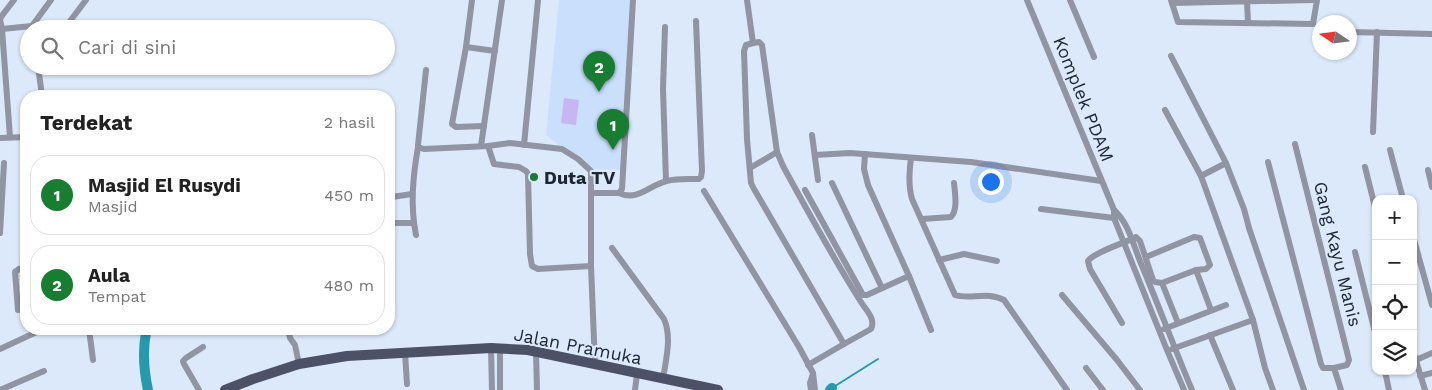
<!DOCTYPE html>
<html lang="id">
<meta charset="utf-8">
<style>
:root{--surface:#fff;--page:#f6f6f6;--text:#222;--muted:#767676;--line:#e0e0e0;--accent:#177d30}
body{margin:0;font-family:"Work Sans",sans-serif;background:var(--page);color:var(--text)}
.controls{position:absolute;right:15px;bottom:15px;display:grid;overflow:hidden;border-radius:10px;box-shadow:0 1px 4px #0004}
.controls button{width:45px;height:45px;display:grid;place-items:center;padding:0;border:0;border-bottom:1px solid var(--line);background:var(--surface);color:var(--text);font:25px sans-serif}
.compass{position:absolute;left:1312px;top:15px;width:45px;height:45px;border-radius:50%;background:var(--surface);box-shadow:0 1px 4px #0004;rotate:283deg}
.you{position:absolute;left:990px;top:181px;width:18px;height:18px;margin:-12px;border:4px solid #fff;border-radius:50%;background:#1a73e8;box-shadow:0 0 0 8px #1a73e833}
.badge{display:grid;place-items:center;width:32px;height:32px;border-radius:50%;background:var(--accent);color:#fff;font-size:16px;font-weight:700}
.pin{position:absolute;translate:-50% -41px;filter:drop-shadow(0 1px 2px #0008)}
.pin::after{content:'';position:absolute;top:26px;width:18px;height:15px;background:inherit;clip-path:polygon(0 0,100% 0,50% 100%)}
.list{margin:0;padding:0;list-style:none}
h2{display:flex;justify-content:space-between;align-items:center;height:65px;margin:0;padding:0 20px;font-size:21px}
h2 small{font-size:16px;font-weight:400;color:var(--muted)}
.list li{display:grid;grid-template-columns:32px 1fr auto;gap:15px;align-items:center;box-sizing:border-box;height:80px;margin:0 10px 10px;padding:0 10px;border:1px solid var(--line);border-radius:20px}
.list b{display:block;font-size:19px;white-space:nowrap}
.list p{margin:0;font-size:16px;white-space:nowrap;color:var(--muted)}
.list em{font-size:16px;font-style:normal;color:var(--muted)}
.icon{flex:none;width:28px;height:28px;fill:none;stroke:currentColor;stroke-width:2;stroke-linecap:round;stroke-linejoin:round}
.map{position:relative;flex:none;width:1432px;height:390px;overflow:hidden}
.search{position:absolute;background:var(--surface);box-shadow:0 1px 4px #0004;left:20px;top:20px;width:375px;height:55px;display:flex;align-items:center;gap:12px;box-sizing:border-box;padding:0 18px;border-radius:28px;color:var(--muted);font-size:19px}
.panel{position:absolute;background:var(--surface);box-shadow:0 1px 4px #0004;left:20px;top:90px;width:375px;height:245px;border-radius:20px}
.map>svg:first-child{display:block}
.built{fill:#c9dffb}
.green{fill:#c6b7f2}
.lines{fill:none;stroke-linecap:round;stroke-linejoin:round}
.stream{stroke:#259aad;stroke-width:2}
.river{stroke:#259aad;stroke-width:10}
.minor{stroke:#9194a2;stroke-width:6}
.primary{stroke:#4c5168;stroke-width:10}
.poi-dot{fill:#177d30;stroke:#dbe9fa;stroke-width:2}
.labels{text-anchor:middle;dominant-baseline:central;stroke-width:4;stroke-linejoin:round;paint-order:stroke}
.street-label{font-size:18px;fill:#1d2530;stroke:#dbe9fa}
.poi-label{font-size:18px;font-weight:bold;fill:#1d2530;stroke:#dbe9fa;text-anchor:start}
</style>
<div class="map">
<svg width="1432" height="390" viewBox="0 0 1432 390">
<rect width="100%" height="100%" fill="#dbe9fa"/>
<polygon class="built" points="559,0 633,0 622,170 591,169 546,135"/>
<polygon class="green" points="564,98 579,100 576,125 561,123"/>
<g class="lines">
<polyline class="stream" points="832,388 878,359"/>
<g class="river">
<path d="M146 333C142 353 144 371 148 390"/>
<polyline points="830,390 832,388"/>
</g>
<g class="minor">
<polyline points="472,0 466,47 452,124 456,127 484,126"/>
<polyline points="747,0 753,43 746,45 744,51 747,139 751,183 754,189 844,344 808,365"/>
<polyline points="1027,0 1114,210 1114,218 1167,350 1184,390"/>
<polyline points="1070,0 1094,57"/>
<polyline points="1171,0 1178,22 1313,24 1317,0"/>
<polyline points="1247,0 1248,23"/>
<polyline points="1172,3 1313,0"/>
<polyline points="665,27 663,89 666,181"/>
<polyline points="2,29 0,20 1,17 14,0"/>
<polyline points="32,29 32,26 51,0"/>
<polyline points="64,29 86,0"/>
<polyline points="1350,32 1432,34"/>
<path d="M753 43 759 42 762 45 777 152 783 166C808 212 833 258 861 302 866 310 876 319 871 329L844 344"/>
<polyline points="466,47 495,51"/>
<polyline points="1171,56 1226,163 1201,176"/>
<polyline points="38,66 42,96"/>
<polyline points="426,70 418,145 418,147 424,149 488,146 510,143 562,149 578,159 591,171 591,266 595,365"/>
<polyline points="1165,110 1201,176 1253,320 1265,368 1273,390"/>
<polyline points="1373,132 1377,32"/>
<polyline points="812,135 818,180"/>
<polyline points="10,137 2,29 32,26"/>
<polyline points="0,138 26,137"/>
<polyline points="1295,144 1349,360 1347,365 1334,368 1341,390"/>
<polyline points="524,145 538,0"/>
<polyline points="481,146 502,0"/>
<polyline points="488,146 494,164 519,167 526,171 528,174 530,254 532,266 538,269 591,266"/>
<polyline points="1390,150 1403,199"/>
<polyline points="865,154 864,169 868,185 909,276 931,330"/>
<polyline points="815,155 850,153 971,162 1101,181"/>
<path d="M911 158C909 172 908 185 912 199L955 295C970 300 987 291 1004 300L1067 390"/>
<polyline points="1268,162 1321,364 1323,368 1334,368"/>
<polyline points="1226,163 1244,209 1249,228 1304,390"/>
<polyline points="1365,167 1376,211"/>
<polyline points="750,168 777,152"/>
<polyline points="1428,170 1432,187"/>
<polyline points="832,183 882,288"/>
<polyline points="805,190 863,295 867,295 909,276"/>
<polyline points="704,191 799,347 813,373 815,390"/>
<polyline points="592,193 619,193 622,189 633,0"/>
<path d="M619 193C638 202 651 184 667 181 677 178 689 179 699 179L701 177 702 171 696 21"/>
<polyline points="392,197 412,194"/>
<polyline points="1041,209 1114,218 1117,217"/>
<path d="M1114 210C1128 222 1133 244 1140 261 1158 304 1174 347 1192 390"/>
<path d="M922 219 951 217C958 210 955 193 954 183"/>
<polyline points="393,223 413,223"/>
<polyline points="0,233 4,163"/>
<path d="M416 235C410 205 413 176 418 147"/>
<polyline points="1413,236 1432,305"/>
<path d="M612 248 664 319C672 337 666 359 663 379"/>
<polyline points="1355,252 1376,336"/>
<polyline points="1146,257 1194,237 1200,238 1210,265 1206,269 1196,270 1211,310"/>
<polyline points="939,260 964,254 997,261"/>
<polyline points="1162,283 1196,270"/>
<polyline points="1062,295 1117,360 1140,390"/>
<polyline points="18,310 15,272 19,269 26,267"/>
<path d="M1122 323 1090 269 1088 261C1094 252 1125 243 1136 237L1140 241 1153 280 1155 282 1162 283 1178 323"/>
<polyline points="89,329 93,360"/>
<polyline points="288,329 290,338 295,345 299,364"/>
<polyline points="1164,329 1226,305"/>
<polyline points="1210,335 1233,390"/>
<polyline points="491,348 492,390"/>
<polyline points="500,348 500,390"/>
<polyline points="0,349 43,329"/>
<polyline points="1172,349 1253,320"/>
<polyline points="1413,351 1425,390"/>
<polyline points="536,352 537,390"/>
<polyline points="405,353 407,384"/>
<polyline points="1416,360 1432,353"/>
<polyline points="1086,368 1103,390"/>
<polyline points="1385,371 1389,390"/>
<polyline points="1420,376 1432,373"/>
<polyline points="0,390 44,371"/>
<polyline points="199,390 184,364 183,361 186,358 203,347"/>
<polyline points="635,390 637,374"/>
<polyline points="811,390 810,383 813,374"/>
</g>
<polyline class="primary" points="225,390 253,379 299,364 347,356 491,348 528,350 718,390"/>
</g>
<circle class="poi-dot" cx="534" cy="177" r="5"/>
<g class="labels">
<g class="street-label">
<text transform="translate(1084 99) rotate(68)">Komplek PDAM</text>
<text transform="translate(1338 254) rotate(76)">Gang Kayu Manis</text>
<text transform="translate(578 346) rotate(11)">Jalan Pramuka</text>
</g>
<g class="poi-label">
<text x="544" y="177">Duta TV</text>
</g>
</g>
</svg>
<div class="controls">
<button>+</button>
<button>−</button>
<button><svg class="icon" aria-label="locate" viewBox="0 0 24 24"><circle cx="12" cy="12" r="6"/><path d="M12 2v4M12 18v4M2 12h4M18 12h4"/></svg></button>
<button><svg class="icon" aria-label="layers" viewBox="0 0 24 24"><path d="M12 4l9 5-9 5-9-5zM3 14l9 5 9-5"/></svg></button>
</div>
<svg class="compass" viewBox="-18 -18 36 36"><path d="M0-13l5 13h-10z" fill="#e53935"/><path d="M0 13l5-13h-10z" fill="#767676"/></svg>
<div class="you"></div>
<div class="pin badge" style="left:613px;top:150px">1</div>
<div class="pin badge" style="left:599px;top:92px">2</div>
<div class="search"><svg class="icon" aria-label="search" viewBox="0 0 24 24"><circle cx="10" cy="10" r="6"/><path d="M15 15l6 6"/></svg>Cari di sini</div>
<section class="panel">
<h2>Terdekat<small>2 hasil</small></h2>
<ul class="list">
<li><span class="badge">1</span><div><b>Masjid El Rusydi</b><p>Masjid</p></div><em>450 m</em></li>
<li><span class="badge">2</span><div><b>Aula</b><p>Tempat</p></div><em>480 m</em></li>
</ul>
</section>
</div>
